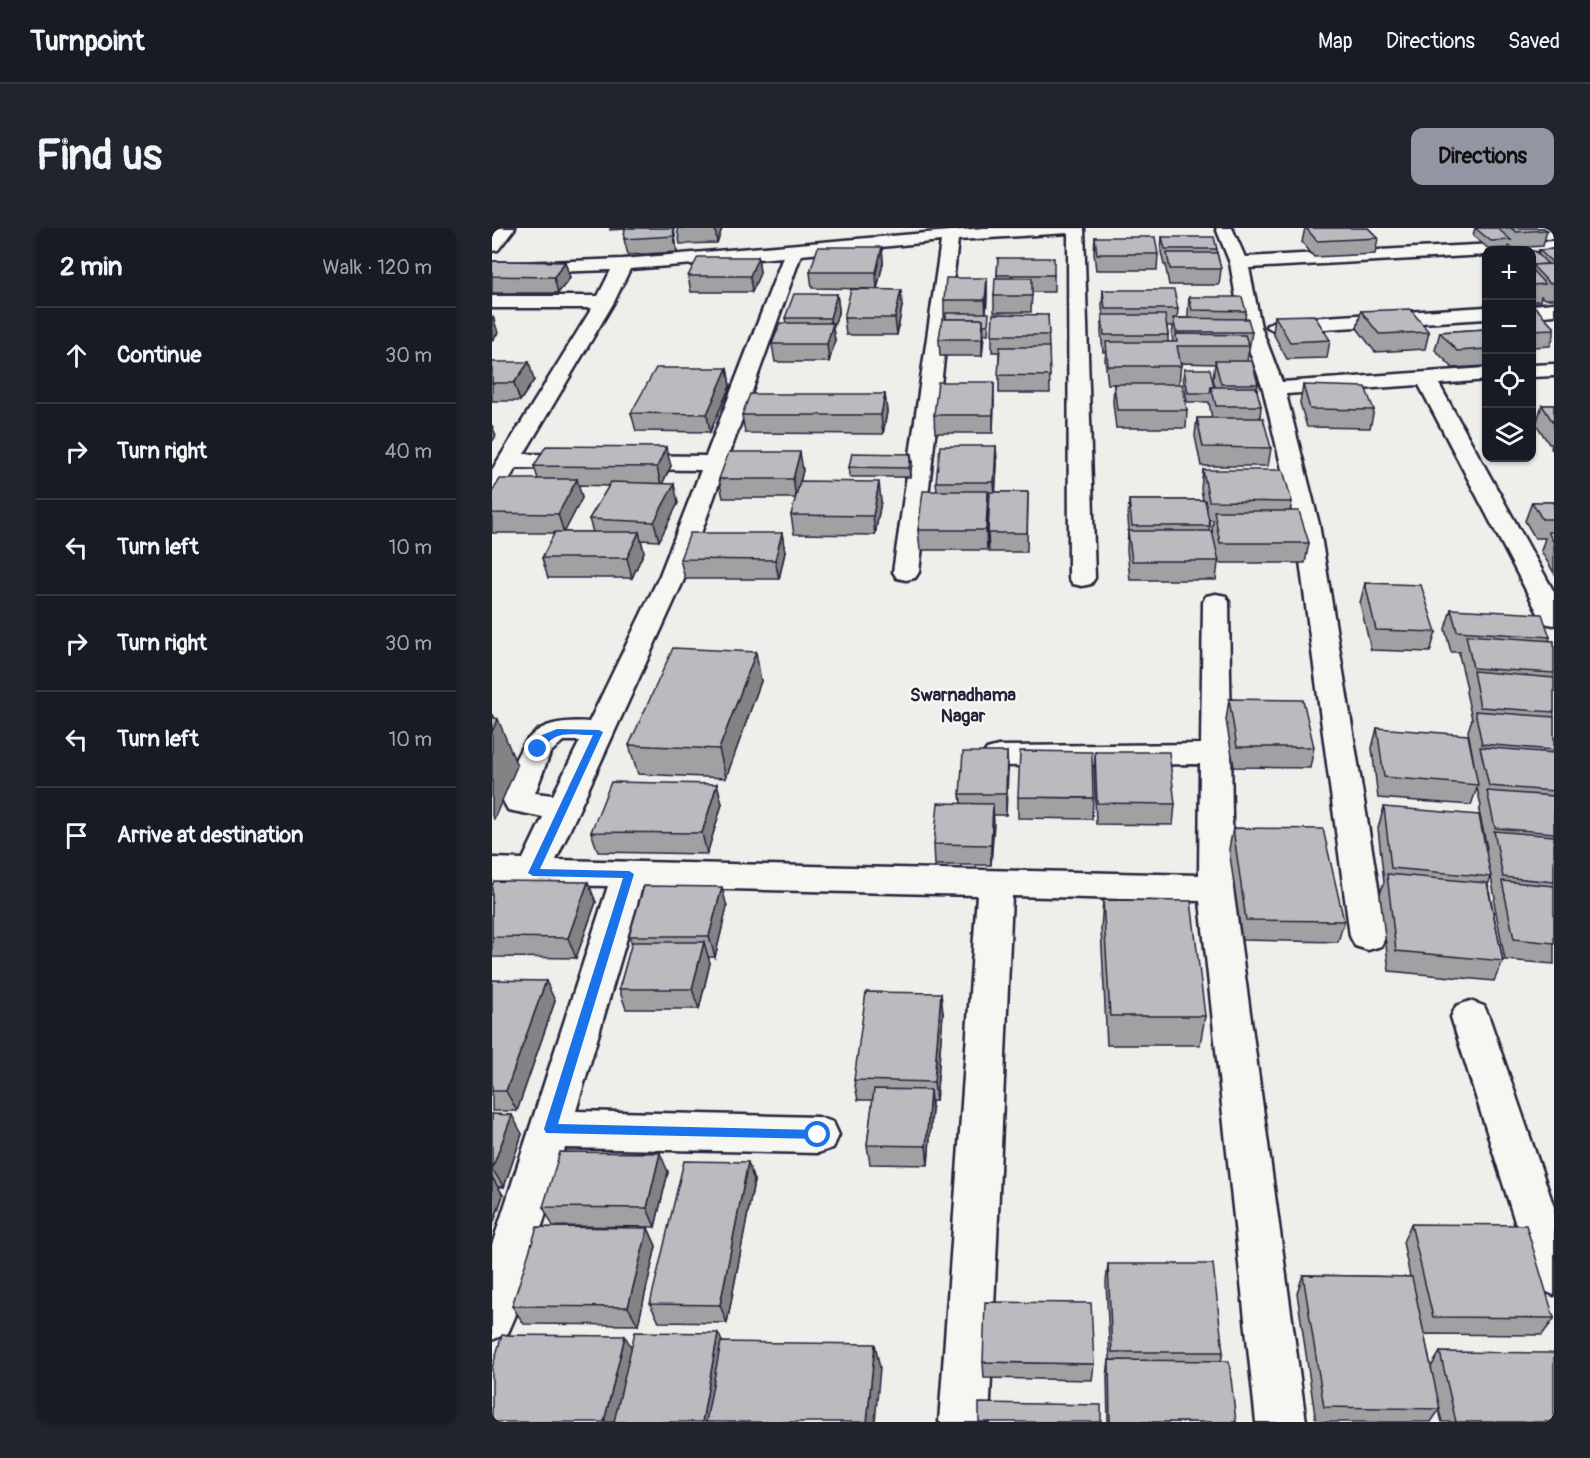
<!DOCTYPE html>
<meta charset="utf-8">
<style>
:root{--surface:#171b24;--page:#20242c;--text:#f1f3f6;--muted:#9ea1a6;--line:#363941;--accent:#9495a2}
body{margin:0;font-family:Pangolin,sans-serif;background:var(--page);color:var(--text)}
.controls{position:absolute;right:18px;top:18px;display:grid;overflow:hidden;border-radius:12px;box-shadow:0 2px 4px #0004}
.controls button{width:54px;height:54px;display:grid;place-items:center;padding:0;border:0;border-bottom:2px solid var(--line);background:var(--surface);color:var(--text);font:30px sans-serif}
.stop{position:absolute;width:18px;height:18px;margin:-14px;border:4px solid #1a73e8;border-radius:50%;background:#fff}
.stop.end{background:#1a73e8;border-color:#fff;box-shadow:0 2px 6px #0008}
.list{margin:0;padding:0;list-style:none}
h2{display:flex;justify-content:space-between;align-items:center;height:78px;margin:0;padding:0 24px;font-size:26px}
h2 small{font-size:20px;font-weight:400;color:var(--muted)}
.list li{display:grid;grid-template-columns:39px 1fr auto;gap:18px;align-items:center;box-sizing:border-box;height:96px;padding:0 24px;border-top:2px solid var(--line)}
.list b{display:block;font-size:22px;white-space:nowrap}
.list em{font-size:20px;font-style:normal;color:var(--muted)}
.icon{flex:none;width:33px;height:33px;fill:none;stroke:currentColor;stroke-width:2;stroke-linecap:round;stroke-linejoin:round}
.map{position:relative;flex:none;width:1062px;height:1194px;overflow:hidden;border-radius:12px}
header{display:flex;align-items:center;gap:36px;box-sizing:border-box;height:84px;padding:0 30px;background:var(--surface);border-bottom:2px solid var(--line)}
header strong{font-size:28px}
nav{display:flex;gap:33px;margin-inline-start:auto;font-size:21px}
.intro{display:flex;align-items:center;justify-content:space-between;box-sizing:border-box;height:144px;padding:0 36px}
h1{margin:0;font-size:42px}
.button{padding:15px 27px;border-radius:12px;background:var(--accent);color:#111;font-size:21px;font-weight:700}
main{display:flex;gap:36px;padding:0 36px}
aside{flex:1;background:var(--surface);border-radius:12px;box-shadow:0 2px 4px #0004}
.map>svg:first-child{display:block}
.lines{fill:none;stroke-linecap:round;stroke-linejoin:round}
.minor-casing{stroke:#22223b;stroke-width:5}
.minor{fill:#f6f6f2;fill-rule:evenodd}
.wall{fill:#a1a1a4;stroke:#22223b;stroke-width:1.5;fill-rule:evenodd}
.shaded-wall{fill:#838386;stroke:#22223b;stroke-width:1.5}
.building{fill:#bbbbbf;stroke:#22223b;stroke-width:1.5}
.route{fill:#1a73e8}
.labels{text-anchor:middle;dominant-baseline:central;stroke-width:5;stroke-linejoin:round;paint-order:stroke}
.neighbourhood-label{font-size:18px;font-weight:bold;fill:#22223b;stroke:#f6f6f2}
</style>
<header>
<strong>Turnpoint</strong>
<nav><a>Map</a><a>Directions</a><a>Saved</a></nav>
</header>
<div class="intro"><h1>Find us</h1><a class="button">Directions</a></div>
<main>
<aside>
<h2>2 min<small>Walk · 120 m</small></h2>
<ul class="list">
<li><svg class="icon" aria-label="ahead" viewBox="0 0 24 24"><path d="M12 20V5M6 11l6-6 6 6"/></svg><div><b>Continue</b></div><em>30 m</em></li>
<li><svg class="icon" aria-label="right" viewBox="0 0 24 24"><path d="M7 20v-9h11M14 6l5 5-5 5"/></svg><div><b>Turn right</b></div><em>40 m</em></li>
<li><svg class="icon" aria-label="left" viewBox="0 0 24 24"><path d="M17 20v-9H6M10 6l-5 5 5 5"/></svg><div><b>Turn left</b></div><em>10 m</em></li>
<li><svg class="icon" aria-label="right" viewBox="0 0 24 24"><path d="M7 20v-9h11M14 6l5 5-5 5"/></svg><div><b>Turn right</b></div><em>30 m</em></li>
<li><svg class="icon" aria-label="left" viewBox="0 0 24 24"><path d="M17 20v-9H6M10 6l-5 5 5 5"/></svg><div><b>Turn left</b></div><em>10 m</em></li>
<li><svg class="icon" aria-label="arrive" viewBox="0 0 24 24"><path d="M6 21V4h12l-3 4 3 4H6"/></svg><div><b>Arrive at destination</b></div></li>
</ul>
</aside>
<div class="map">
<svg width="1062" height="1194" viewBox="0 0 1062 1194">
<rect width="100%" height="100%" fill="#eeeeeb"/>
<filter id="ink" filterUnits="userSpaceOnUse"><feTurbulence type="fractalNoise" baseFrequency=".0167" numOctaves="2"/><feDisplacementMap in="SourceGraphic" scale="12" xChannelSelector="R" yChannelSelector="G"/><feConvolveMatrix kernelMatrix="1 2 1 2 8 2 1 2 1" color-interpolation-filters="sRGB"/></filter>
<g filter="url(#ink)">
<g class="lines">
<defs>
<g id="minor">
<polygon points="6,0 23,0 6,22 0,23 0,7"/>
<path d="M492 0H592L603 350 599 356 590 358 581 356 577 350 576 5 466 12 427 344 423 350 414 352 405 350 401 344 449 13 309 27 194 347 64 632 707 647 708 536 506 538 495 535 490 528 495 521 506 518 709 516 711 374 714 368 724 366 734 368 737 374 741 660 814 1194H764L708 673 520 668 497 1194H447L485 667 150 659 84 883 326 889 341 894 347 907 341 920 326 925 73 920 23 1089 16 1105 0 1112V1017L116 658 0 656V630L31 631 51 589 16 582 9 569C29 517 33 490 97 494L168 347 209 242 24 240 8 266 0 268V242L100 80H0V68H106L119 42 0 46V36L131 31ZM291 29 214 228 32 226 122 74 138 41ZM71 513H88L61 567 43 565 58 525Z"/>
<polygon points="724,0 740,0 753,29 1062,13 1062,23 994,22 994,27 757,40 769,99 790,154 994,140 994,152 947,156 1062,364 1062,397 1052,395 1048,389 927,157 794,166 827,296 894,708 889,718 876,722 863,718 858,708 803,296 771,161 749,99 738,35"/>
<polygon points="1062,75 1062,87 1040,89 1040,77"/>
<polygon points="994,79 994,91 784,104 774,98 784,92"/>
<polygon points="1062,136 1062,148 1040,149 1040,137"/>
<polygon points="978,773 992,778 997,789 1062,979 1062,1067 1046,1060 1039,1045 959,789 964,778"/>
</g>
</defs>
<use href="#minor" class="minor-casing"/>
<use href="#minor" class="minor"/>
</g>
<g class="wall">
<polygon points="118,0 182,0 185,24 136,27 132,11 133,1 118,2"/>
<polygon points="185,0 230,0 225,15 188,16"/>
<polygon points="813,0 876,0 886,10 883,26 822,29 810,14"/>
<polygon points="983,0 1052,0 1055,2 1051,18 1020,20 1017,18 1017,20 997,21 981,8"/>
<polygon points="603,9 666,26 665,42 604,42 602,25"/>
<polygon points="670,9 725,21 725,25 729,41 727,57 677,57 674,41 674,37 672,37 669,24"/>
<polygon points="390,19 391,35 385,61 320,60 318,44"/>
<polygon points="1062,21 1062,71 1052,71 1049,68 1048,73 1040,73 1040,23 1046,26 1047,22"/>
<polygon points="266,29 268,45 260,64 199,64 196,48"/>
<polygon points="506,30 562,47 562,64 540,64 539,84 502,84 502,68 505,50"/>
<polygon points="0,33 73,34 78,50 66,65 0,65"/>
<polygon points="495,50 495,67 494,85 497,94 496,106 492,106 490,128 448,128 447,111 454,89 452,89 452,72"/>
<path d="M611 62 686 81 685 90H696V86L697 69 754 83 753 91 760 104 755 133 766 156 765 164 769 178 768 190 779 220 776 238H709L703 208 705 190H720L717 174H695L691 150 692 141 723 159 721 151 723 136 689 135 687 156 695 182 694 200H624L621 174 622 156H626H616L613 131 614 124H611L609 104 610 87H611L610 79ZM675 98H681L680 107 681 114H676V107Z"/>
<polygon points="345,66 347,82 341,101 343,112 337,134 283,134 280,116 294,95 293,90"/>
<polygon points="1040,76 1062,99 1062,107 1058,118 1040,119"/>
<polygon points="410,78 405,107 354,107 352,90"/>
<polygon points="869,83 937,104 933,121 883,124 865,100"/>
<polygon points="556,87 558,165 507,165 507,124 500,124 500,107"/>
<polygon points="783,88 838,112 835,130 795,131 781,105"/>
<polygon points="994,101 994,138 961,140 943,122 948,104"/>
<polygon points="0,134 42,152 28,173 0,173"/>
<polygon points="235,140 238,158 218,204 144,203 139,185"/>
<polygon points="811,157 882,182 878,200 815,199 808,175"/>
<polygon points="393,166 395,184 391,206 253,205 250,187"/>
<polygon points="502,172 501,205 443,205 442,187"/>
<polygon points="1050,177 1062,177 1062,224 1059,220 1060,216 1057,216 1044,196"/>
<polygon points="504,218 505,237 503,264 536,264 535,324 497,324 496,305 498,273 496,273 495,322 428,322 426,302 445,263 444,254"/>
<polygon points="419,226 420,235 418,249 358,249 357,239"/>
<path d="M42 238H179L170 256 186 275 167 313 149 312 152 324 140 350H56L50 330 63 305H0V264L46 251ZM86 257 117 258 97 291 101 304H72L90 270Z"/>
<polygon points="311,242 306,262 389,273 383,307 302,306 299,287 304,270 231,270 227,251"/>
<path d="M711 242 800 274 798 283 817 315 813 335H726L724 352H638L635 322 636 303H637L636 291 637 272H711L709 261ZM717 292H721L720 303H717L718 298Z"/>
<polygon points="1040,274 1062,274 1062,345 1049,323 1053,310 1043,310 1033,293"/>
<polygon points="290,305 293,324 287,351 193,351 188,331"/>
<polygon points="873,355 944,404 938,424 879,422 868,375"/>
<polygon points="959,381 1058,409 1057,413 1062,414 1062,736 1013,732 1002,674 1003,670 999,649 996,657 1011,733 1002,753 897,743 888,666 892,654 886,600 892,579 994,623 995,620 987,583 989,578 985,560 979,577 886,570 880,520 885,500 982,536 976,503 980,491 974,464 975,460 967,427 968,424 959,424 953,401"/>
<polygon points="269,453 234,550 146,546 137,517"/>
<polygon points="737,471 822,519 818,540 742,539 734,492"/>
<polygon points="515,524 514,587 501,587 499,637 443,637 442,616 469,575 468,566"/>
<polygon points="603,524 683,576 681,597 604,596 602,544"/>
<polygon points="225,556 230,576 215,626 106,624 99,604"/>
<polygon points="526,569 601,570 600,591 526,590"/>
<polygon points="741,600 852,693 846,714 750,712 737,621"/>
<polygon points="0,658 104,674 84,730 0,729"/>
<polygon points="611,672 713,788 708,817 615,817 609,701"/>
<polygon points="235,679 223,729 216,729 218,735 207,781 134,781 127,761 140,716 137,708"/>
<polygon points="0,752 63,773 25,883 0,883"/>
<polygon points="451,785 444,873 440,873 440,881 436,937 378,936 375,917 381,872 366,872 362,852"/>
<polygon points="0,886 30,906 12,959 6,959 11,967 0,999"/>
<polygon points="176,944 163,999 61,998 51,979"/>
<polygon points="262,953 235,1095 167,1094 158,1076"/>
<polygon points="919,996 1062,1089 1062,1091 1050,1107 932,1106 939,1139 948,1124 1062,1194 950,1194 947,1182 939,1194 824,1194 805,1065 811,1047 918,1049 911,1014"/>
<polygon points="156,1000 164,1018 146,1097 32,1096 20,1078"/>
<polygon points="616,1036 731,1124 729,1133 744,1194 616,1194 615,1148 617,1132 618,1132 614,1054"/>
<polygon points="491,1134 602,1136 600,1152 492,1150"/>
</g>
<g class="shaded-wall">
<polygon points="181,0 182,0 185,24 182,8"/>
<polygon points="223,0 230,0 225,15"/>
<polygon points="390,19 391,35 385,61 384,44"/>
<polygon points="266,29 268,45 260,64 258,48"/>
<polygon points="73,34 78,50 66,65 62,49"/>
<polygon points="495,50 495,67 494,89 493,72"/>
<polygon points="409,62 410,78 405,107 403,90"/>
<polygon points="345,66 347,82 341,101 343,112 337,134 335,116 339,101 338,90"/>
<polygon points="1,88 6,105 0,113 0,89"/>
<polygon points="491,91 492,108 490,128 490,111"/>
<polygon points="37,134 42,152 28,173 22,155"/>
<polygon points="235,140 238,158 218,204 215,186"/>
<polygon points="502,154 502,172 501,205 501,187"/>
<polygon points="393,166 395,184 391,206 389,187"/>
<polygon points="0,197 4,208 0,214"/>
<polygon points="504,218 505,237 503,273 502,254"/>
<polygon points="174,219 179,238 169,258 165,239"/>
<polygon points="308,224 311,242 304,270 301,251"/>
<polygon points="419,226 420,235 418,249 417,240"/>
<polygon points="85,251 90,270 72,305 66,286"/>
<polygon points="387,254 389,273 383,307 381,288"/>
<polygon points="182,256 186,275 167,313 162,294"/>
<polygon points="496,263 496,282 495,322 494,302"/>
<polygon points="147,304 152,324 140,350 135,330"/>
<polygon points="290,305 293,324 287,351 283,332"/>
<polygon points="264,424 269,453 234,550 227,521"/>
<polygon points="0,486 4,496 6,491 25,538 2,591 0,588"/>
<polygon points="515,524 516,544 514,587 514,566"/>
<polygon points="225,556 230,576 215,626 210,605"/>
<polygon points="501,576 502,596 499,637 499,617"/>
<polygon points="96,654 104,674 84,730 76,710"/>
<polygon points="230,659 235,679 223,729 217,708"/>
<polygon points="212,714 218,735 207,781 200,761"/>
<polygon points="54,753 63,773 25,883 14,863"/>
<polygon points="449,765 451,785 444,873 442,854"/>
<polygon points="438,862 440,881 436,937 434,918"/>
<polygon points="20,887 30,906 12,959 0,941"/>
<polygon points="168,925 176,944 163,999 155,980"/>
<polygon points="256,934 262,953 235,1095 228,1077"/>
<polygon points="0,949 11,967 0,999"/>
<polygon points="156,1000 164,1018 146,1097 136,1079"/>
<polygon points="226,1105 234,1121 221,1194 210,1194"/>
<polygon points="133,1108 142,1124 126,1194 112,1194"/>
<polygon points="383,1116 388,1140 383,1194 375,1194"/>
</g>
<g class="building">
<polygon points="133,0 181,0 182,8 132,11"/>
<polygon points="814,0 876,0 886,10 825,13"/>
<polygon points="983,0 1005,0 1019,12 999,13"/>
<polygon points="1019,0 1052,0 1055,2 1024,4"/>
<polygon points="603,9 663,9 666,26 605,26"/>
<polygon points="670,9 722,9 725,21 673,21"/>
<polygon points="326,19 390,19 384,44 318,44"/>
<polygon points="1062,21 1062,36 1047,22"/>
<polygon points="1040,23 1043,23 1056,36 1040,37"/>
<polygon points="675,25 725,25 729,41 678,41"/>
<polygon points="206,29 266,29 258,48 196,48"/>
<polygon points="506,30 562,30 562,47 505,47"/>
<polygon points="0,33 73,34 62,49 0,48"/>
<polygon points="1062,36 1062,55 1057,55 1040,37"/>
<polygon points="1040,42 1053,56 1040,57"/>
<polygon points="454,50 495,50 493,72 452,72"/>
<polygon points="503,50 540,50 540,68 502,68"/>
<polygon points="359,61 409,62 403,90 352,90"/>
<polygon points="611,62 682,62 686,81 613,81"/>
<polygon points="302,66 345,66 338,90 293,90"/>
<polygon points="697,69 750,69 754,83 700,82"/>
<polygon points="1040,76 1062,99 1062,101 1040,102"/>
<polygon points="918,81 937,104 887,106 869,83"/>
<polygon points="454,85 497,85 496,97 491,97 491,91 454,91"/>
<polygon points="501,86 556,87 557,107 500,107"/>
<polygon points="610,87 673,87 676,107 612,107"/>
<polygon points="822,87 838,112 798,114 783,88"/>
<polygon points="681,90 756,91 760,104 684,104"/>
<polygon points="450,91 491,91 490,111 447,111"/>
<polygon points="288,95 341,95 335,116 280,116"/>
<polygon points="994,101 994,121 965,123 948,104"/>
<polygon points="684,106 753,107 757,118 685,118 689,138 616,138 614,114 685,114"/>
<polygon points="508,119 557,119 558,148 506,147"/>
<polygon points="723,133 760,133 766,156 729,156"/>
<polygon points="0,134 37,134 22,155 0,155"/>
<polygon points="164,140 235,140 215,186 139,185"/>
<polygon points="692,141 718,141 722,159 719,159 718,165 696,165"/>
<polygon points="446,154 502,154 501,187 442,187"/>
<polygon points="622,156 690,156 695,182 625,182"/>
<polygon points="811,157 873,159 882,182 818,181"/>
<polygon points="719,159 764,159 769,178 724,178"/>
<polygon points="258,166 393,166 389,187 250,187"/>
<polygon points="1050,177 1062,177 1062,196"/>
<polygon points="705,190 771,190 779,220 711,219"/>
<polygon points="54,218 174,219 165,239 42,238"/>
<polygon points="448,218 504,218 502,254 444,254"/>
<polygon points="237,224 308,224 301,251 227,251"/>
<polygon points="360,225 419,226 417,240 357,239"/>
<polygon points="711,242 791,242 800,274 717,273"/>
<polygon points="8,251 85,251 66,286 0,285 0,264"/>
<polygon points="308,253 387,254 381,288 299,287"/>
<polygon points="119,254 182,256 162,294 97,291"/>
<polygon points="431,263 496,263 494,302 426,302"/>
<polygon points="498,264 536,264 535,305 496,305"/>
<polygon points="637,272 713,272 718,298 640,298"/>
<polygon points="1040,274 1062,274 1062,291 1050,291"/>
<polygon points="722,283 807,283 817,315 728,315"/>
<polygon points="636,303 720,303 727,333 640,333"/>
<polygon points="63,304 147,304 135,330 50,330"/>
<polygon points="1056,304 1062,304 1062,315"/>
<polygon points="198,305 290,305 283,332 188,331"/>
<polygon points="873,355 929,357 944,404 884,402"/>
<polygon points="959,381 1050,386 1058,409 965,403"/>
<polygon points="974,407 1062,413 1062,445 981,440"/>
<polygon points="181,420 264,424 227,521 137,517"/>
<polygon points="981,443 1062,450 1062,484 988,479"/>
<polygon points="737,471 811,472 822,519 745,519"/>
<polygon points="983,483 1062,489 1062,522 990,516"/>
<polygon points="0,489 6,491 0,504"/>
<polygon points="885,500 976,507 986,557 892,549"/>
<polygon points="988,519 1062,525 1062,563 997,558"/>
<polygon points="528,523 600,524 601,570 526,569"/>
<polygon points="471,524 515,524 514,566 468,566"/>
<polygon points="603,524 677,524 683,576 605,575"/>
<polygon points="119,554 225,556 210,605 99,604"/>
<polygon points="995,563 1062,568 1062,605 1003,600"/>
<polygon points="446,575 501,576 499,617 442,616"/>
<polygon points="892,579 987,587 999,649 899,640"/>
<polygon points="741,600 831,601 852,693 754,692"/>
<polygon points="1002,603 1062,608 1062,654 1011,649"/>
<polygon points="895,646 995,655 1011,733 904,723"/>
<polygon points="2,653 96,654 76,710 0,709 0,658"/>
<polygon points="1010,653 1062,658 1062,715 1022,711"/>
<polygon points="152,658 230,659 217,708 137,708"/>
<polygon points="611,672 699,673 713,788 618,788"/>
<polygon points="140,714 212,714 200,761 127,761"/>
<polygon points="0,752 54,753 14,863 0,863"/>
<polygon points="374,764 449,765 442,854 362,852"/>
<polygon points="382,861 438,862 434,918 375,917"/>
<polygon points="0,886 20,887 0,941"/>
<polygon points="68,924 168,925 155,980 51,979"/>
<polygon points="192,933 256,934 228,1077 158,1076"/>
<polygon points="919,996 1034,997 1062,1090 941,1089"/>
<polygon points="45,999 156,1000 136,1079 20,1078"/>
<polygon points="616,1036 721,1036 731,1124 620,1124"/>
<polygon points="811,1047 920,1049 948,1181 832,1179"/>
<polygon points="493,1074 599,1075 602,1136 491,1134"/>
<polygon points="143,1104 226,1105 210,1194 122,1194"/>
<polygon points="10,1107 133,1108 112,1194 0,1194 0,1140"/>
<polygon points="229,1114 383,1116 375,1194 214,1194"/>
<polygon points="948,1124 1062,1125 1062,1194 964,1194"/>
<polygon points="617,1132 737,1133 744,1194 618,1194"/>
<polygon points="487,1175 609,1177 609,1194 487,1194"/>
</g>
</g>
<path class="route" d="M65 501 107 502 111 504 48 641 137 643 142 646 66 896 326 902 330 904V911L54 905 52 901 131 650 41 648 36 645 101 507C78 507 63 501 49 523H42L41 521 50 507Z"/>
<g class="labels">
<g class="neighbourhood-label">
<text x="471" y="467">Swarnadhama<tspan x="471" dy="21">Nagar</tspan></text>
</g>
</g>
</svg>
<div class="controls">
<button>+</button>
<button>−</button>
<button><svg class="icon" aria-label="locate" viewBox="0 0 24 24"><circle cx="12" cy="12" r="6"/><path d="M12 2v4M12 18v4M2 12h4M18 12h4"/></svg></button>
<button><svg class="icon" aria-label="layers" viewBox="0 0 24 24"><path d="M12 4l9 5-9 5-9-5zM3 14l9 5 9-5"/></svg></button>
</div>
<div class="stop" style="left:326px;top:907px"></div>
<div class="stop end" style="left:46px;top:521px"></div>
</div>
</main>
